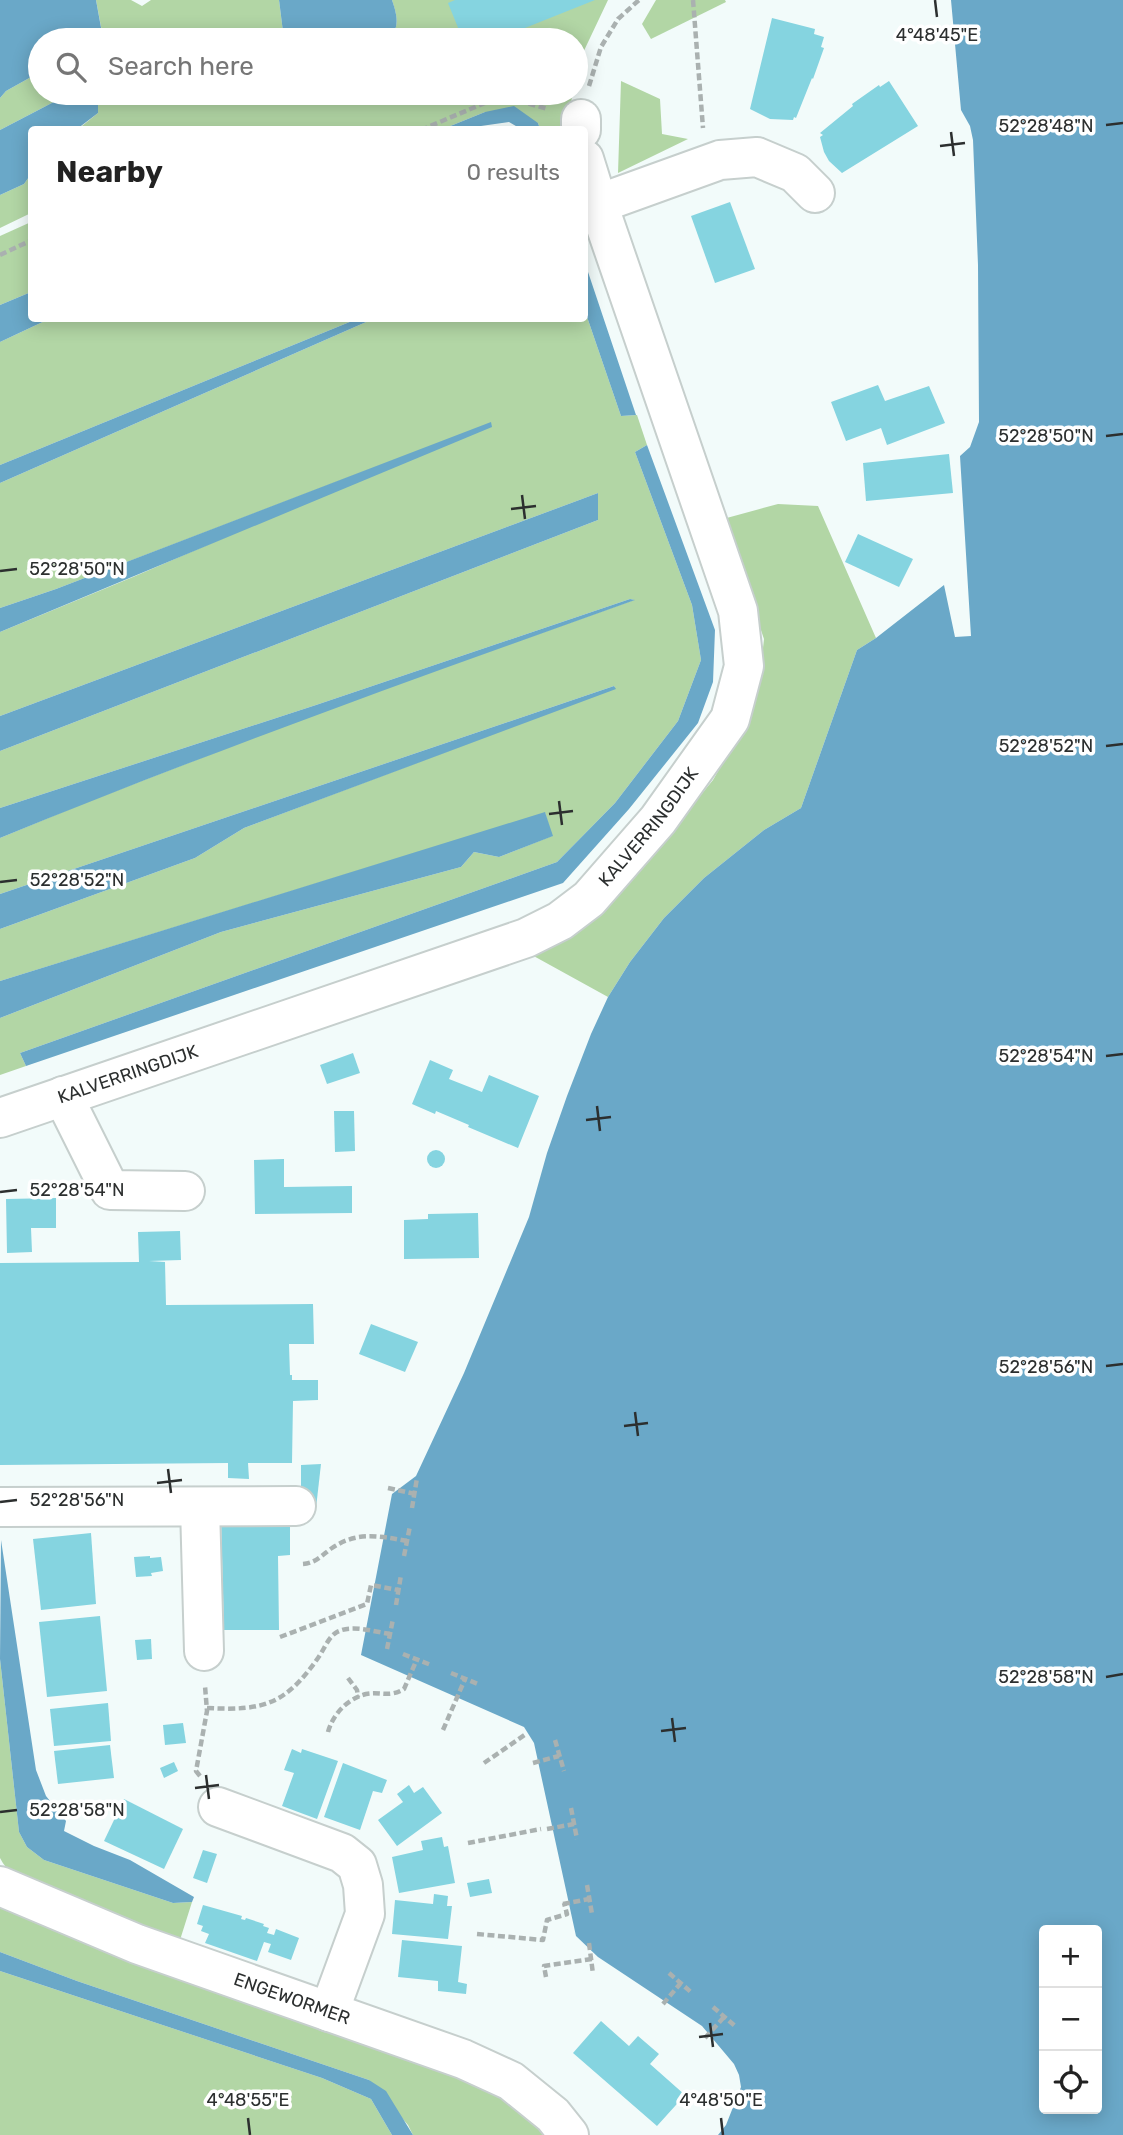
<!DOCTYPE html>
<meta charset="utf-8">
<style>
:root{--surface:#fff;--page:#f2f2f2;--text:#222;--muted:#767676;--line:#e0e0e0}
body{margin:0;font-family:Rubik,sans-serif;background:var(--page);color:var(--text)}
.controls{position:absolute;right:21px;bottom:21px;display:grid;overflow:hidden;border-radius:7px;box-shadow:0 4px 18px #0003}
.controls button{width:63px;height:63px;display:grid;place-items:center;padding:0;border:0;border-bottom:2px solid var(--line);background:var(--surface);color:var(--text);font:35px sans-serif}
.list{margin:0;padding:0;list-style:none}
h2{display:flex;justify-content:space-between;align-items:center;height:91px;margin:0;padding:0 28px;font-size:30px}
h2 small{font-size:23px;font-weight:400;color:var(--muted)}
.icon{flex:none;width:38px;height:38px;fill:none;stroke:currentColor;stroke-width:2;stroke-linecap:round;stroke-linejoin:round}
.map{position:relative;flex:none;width:1123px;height:2135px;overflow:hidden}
.search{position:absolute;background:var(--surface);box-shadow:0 4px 18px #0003;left:28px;top:28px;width:560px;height:77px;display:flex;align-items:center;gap:18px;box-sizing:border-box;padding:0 24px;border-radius:38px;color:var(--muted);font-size:26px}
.panel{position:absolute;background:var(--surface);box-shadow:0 4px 18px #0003;left:28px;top:126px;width:560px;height:196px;border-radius:7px}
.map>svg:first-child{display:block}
.green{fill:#b2d6a5}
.water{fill:#6aa8c8;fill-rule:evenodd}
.building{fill:#85d4e0}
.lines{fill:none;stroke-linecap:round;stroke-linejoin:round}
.minor-casing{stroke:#c6cfcd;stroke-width:42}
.path{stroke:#aab1b0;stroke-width:4.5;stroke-dasharray:7 3.5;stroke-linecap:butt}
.minor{stroke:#fff;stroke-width:38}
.ticks{fill:none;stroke:#2c2f2f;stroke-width:2.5}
.labels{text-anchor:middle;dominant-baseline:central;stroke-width:7;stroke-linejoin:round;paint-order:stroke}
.street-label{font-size:18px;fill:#2c2f2f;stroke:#fff}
.ticks-label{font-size:18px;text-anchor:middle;fill:#2c2f2f;stroke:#fff;stroke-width:7;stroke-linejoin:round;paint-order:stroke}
</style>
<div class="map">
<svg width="1123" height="2135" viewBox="0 0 1123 2135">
<rect width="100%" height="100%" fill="#f2fbfa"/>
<g class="green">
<polygon points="96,0 131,0 142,6 151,0 279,0 284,40 97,40 102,32"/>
<path d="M392 0H608L581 57 576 82V40H387C401 29 397 15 392 0Z"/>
<polygon points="656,0 725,0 726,2 651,39 642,24"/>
<polygon points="40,72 40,93 71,93 0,130 0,98 6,91"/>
<polygon points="621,81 660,99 662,134 688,139 618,173"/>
<polygon points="98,93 573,93 568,116 568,129 540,129 538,123 485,112 443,129 77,130 98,113"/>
<polygon points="31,174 31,213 0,228 0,195 24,184"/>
<polygon points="31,222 31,292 0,305 0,236"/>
<polygon points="585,311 621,416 637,415 647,445 635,452 692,605 701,660 678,721 615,803 557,862 20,1053 26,1066 0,1075 0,1018 221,932 461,867 474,852 499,857 552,836 545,813 0,981 0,929 195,858 244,828 615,688 614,686 0,894 0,838 82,804 333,707 634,600 630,599 316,705 0,808 0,751 598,520 598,493 0,716 0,632 133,577 491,423 56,589 0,608 0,483 373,319 584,318"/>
<polygon points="49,319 357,319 0,465 0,342"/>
<polygon points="778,504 818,506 876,638 857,650 801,808 764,830 704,878 664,918 630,962 608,997 530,954 646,862 713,780 745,724 760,675 764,639 723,519"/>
<path d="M0 1659 19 1832 27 1847 44 1860 173 1903 192 1902 180 1940 37 1887C23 1880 7 1873 0 1858Z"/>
<polygon points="0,1899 504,2093 549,2135 413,2135 408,2125 369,2080 77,1981 0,1952"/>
<polygon points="0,1971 322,2078 371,2099 392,2135 0,2135"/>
</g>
<g class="water">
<polygon points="0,0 96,0 102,33 97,40 40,40 40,72 6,91 0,98"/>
<path d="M279 0H392C397 15 401 29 387 40H284Z"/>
<path d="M951 0H1123V2135H718L726 2125 741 2087 739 2075 734 2064 702 2026 598 1957 576 1936 534 1743 524 1727 361 1655 392 1494 416 1476 464 1373 529 1217 547 1153 567 1096 591 1034 608 997 630 962 664 918 704 878 764 830 801 808 857 650 876 638 944 585 955 637 971 636 960 456 970 447 979 422 978 265 973 140 970 126 961 110ZM1044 1930H1097V2109H1044Z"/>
<polygon points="71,93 98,93 98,113 77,129 32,130 31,174 24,184 0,195 0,130"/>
<polygon points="514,106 538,123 540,129 521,129 509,122 481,126 472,129 443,129 485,112"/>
<polygon points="585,263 636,415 637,415 621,416 585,311"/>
<polygon points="31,292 32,318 49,319 0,342 0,305"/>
<polygon points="357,319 373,319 0,483 0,465"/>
<polygon points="491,422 492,427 0,632 0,608 56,589"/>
<polygon points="647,445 715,630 713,682 698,723 629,809 563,883 26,1066 20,1053 557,862 615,803 678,721 701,660 692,605 635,452"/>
<polygon points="598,493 598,520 0,751 0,716"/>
<path d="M630 599 635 600C422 676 209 752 0 838V808L316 705Z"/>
<polygon points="614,686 616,689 244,828 195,858 0,929 0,894"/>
<polygon points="545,812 553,836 499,857 474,852 461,867 221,932 0,1018 0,981"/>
<polygon points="1,1540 36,1770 46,1796 66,1821 64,1831 94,1846 130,1860 194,1897 192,1902 173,1903 44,1860 27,1847 19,1832 0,1659"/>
<polygon points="0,1952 77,1981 369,2080 386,2091 413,2135 392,2135 371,2099 322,2078 0,1971"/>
</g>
<g class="building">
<polygon points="455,0 595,0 495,40 463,40 448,3"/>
<polygon points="772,18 815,29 814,34 824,37 821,47 824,48 813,79 812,78 796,118 794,117 793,120 770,119 750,109"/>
<polygon points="889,81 918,126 842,173 829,161 824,152 820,137 823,135 820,133 853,106 852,104 879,85 880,87"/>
<polygon points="730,202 755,269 715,283 691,216"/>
<polygon points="878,385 885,401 929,386 945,423 887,445 881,428 846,441 831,402"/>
<polygon points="949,454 953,493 866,501 863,463"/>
<polygon points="858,534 913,559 899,587 845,562"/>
<polygon points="353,1053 360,1073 327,1084 320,1065"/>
<polygon points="430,1060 453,1070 449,1079 482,1092 489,1075 539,1096 518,1148 468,1127 469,1125 436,1111 435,1114 412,1104"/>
<polygon points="334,1111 354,1111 355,1151 335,1152"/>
<circle cx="436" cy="1159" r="9"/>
<polygon points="284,1159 284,1187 352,1186 352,1213 255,1214 254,1160"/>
<polygon points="56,1198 56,1228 31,1228 32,1252 7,1253 6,1199"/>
<polygon points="478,1213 479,1258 404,1259 404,1220 428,1219 428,1214"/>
<polygon points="180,1231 181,1260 149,1261 165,1262 166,1305 313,1304 314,1344 289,1344 290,1375 292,1375 292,1380 318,1380 318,1400 293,1401 292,1463 248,1463 249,1479 228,1478 228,1463 0,1465 0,1263 139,1262 138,1232"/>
<polygon points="371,1324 418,1342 405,1372 359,1354"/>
<polygon points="321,1464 316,1508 301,1509 301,1465"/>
<polygon points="221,1518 290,1518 290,1555 278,1556 279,1630 224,1630"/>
<polygon points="91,1533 96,1604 41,1610 33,1539"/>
<polygon points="150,1556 150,1558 161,1557 163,1571 151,1573 152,1576 136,1577 134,1557"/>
<polygon points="100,1616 107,1691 47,1697 39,1622"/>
<polygon points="151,1639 152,1659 137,1660 135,1640"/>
<polygon points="108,1703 111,1741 54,1746 50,1709"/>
<polygon points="183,1723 186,1743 165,1745 163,1725"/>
<polygon points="110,1745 114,1778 58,1784 54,1751"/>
<polygon points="292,1749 301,1753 302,1749 338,1761 317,1819 282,1806 294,1773 284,1770"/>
<polygon points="174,1762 178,1771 164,1778 160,1768"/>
<polygon points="343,1763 387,1780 382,1793 373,1791 360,1830 324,1817"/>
<polygon points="409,1785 414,1793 423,1787 442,1813 397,1846 378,1820 403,1802 397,1794"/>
<polygon points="124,1799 183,1829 164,1869 104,1841"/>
<polygon points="442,1837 444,1847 448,1846 455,1883 399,1893 392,1857 423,1850 421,1841"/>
<polygon points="203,1850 217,1854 207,1883 193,1878"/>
<polygon points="489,1879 492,1893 470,1897 467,1883"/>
<polygon points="434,1894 448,1896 447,1906 452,1906 448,1939 392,1934 395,1900 433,1904"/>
<polygon points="203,1905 242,1916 241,1919 245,1920 246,1918 264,1924 263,1926 269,1928 267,1933 274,1935 276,1929 299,1938 291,1960 268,1952 271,1944 264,1942 257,1961 205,1943 209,1934 201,1931 203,1926 197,1924"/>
<polygon points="402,1940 462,1946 458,1982 467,1984 466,1994 438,1991 438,1981 398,1977"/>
<polygon points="601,2021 629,2046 638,2036 659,2054 650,2064 685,2095 657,2126 573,2053"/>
</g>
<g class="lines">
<defs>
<g id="minor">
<polyline points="581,130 581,119"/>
<polyline points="598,204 720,160 757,157 795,173 815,193"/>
<polyline points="63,1096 110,1190 185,1191"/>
<path id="s1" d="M0 1118 526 938 560 921 589 899 658 820 730 719 744 666 738 611 598 204 584 159"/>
<polyline points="0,1507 296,1506"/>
<polyline points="200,1507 204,1651"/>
<polyline points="218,1807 342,1853 357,1865 363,1885 365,1914 329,2012"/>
<path id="s2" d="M0 1886 137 1944 463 2059 511 2081 553 2115 569 2135"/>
</g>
</defs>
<use href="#minor" class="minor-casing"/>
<g class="path">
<polyline points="693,0 703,128"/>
<polyline points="589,86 601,47 618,19 639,0"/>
<polyline points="421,130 501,96 548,109"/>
<polyline points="0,255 32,240"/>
<polyline points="388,1488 415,1494"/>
<polyline points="412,1508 417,1478"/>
<polyline points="404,1556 410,1526"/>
<path d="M303 1564C316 1563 322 1555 332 1548 357 1531 379 1536 407 1541"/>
<polyline points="396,1605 401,1575"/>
<polyline points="280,1637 367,1604 371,1585 398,1590"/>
<polyline points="387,1649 393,1619"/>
<polyline points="403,1654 431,1665"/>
<polyline points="451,1673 478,1684"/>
<polyline points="348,1678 357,1690 358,1697"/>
<path d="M207 1708C263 1711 285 1705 318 1658 324 1650 328 1637 337 1632 352 1624 375 1632 390 1634"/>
<polyline points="443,1730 465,1679"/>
<path d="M328 1732C333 1714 347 1699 366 1694 380 1691 389 1698 404 1689L417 1659"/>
<polyline points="555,1740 564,1771"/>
<polyline points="484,1763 526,1734"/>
<polyline points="533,1763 559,1756"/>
<polyline points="200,1776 196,1771 207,1711 205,1686"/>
<polyline points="571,1808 577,1839"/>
<polyline points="547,1829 574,1824"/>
<polyline points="468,1843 541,1829"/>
<polyline points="587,1885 592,1914"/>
<polyline points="563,1904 589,1899"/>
<polyline points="477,1934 543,1940 547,1920 567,1914 564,1903"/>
<polyline points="589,1943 593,1974"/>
<polyline points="669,1973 692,1993"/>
<polyline points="546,1977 544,1966 592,1959"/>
<polyline points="663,2004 680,1984"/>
<polyline points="713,2007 735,2026"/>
<polyline points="705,2038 724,2017"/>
</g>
<use href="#minor" class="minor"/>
</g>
<path class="ticks" d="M935 0 937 17M1106 125 1123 123M951 132 954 156M940 146 965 143M1106 436 1123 434M522 495 525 519M511 509 536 506M0 571 17 569M1106 746 1123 744M559 801 562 825M549 814 573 811M0 882 17 880M1106 1056 1123 1054M597 1106 600 1131M586 1120 611 1117M0 1192 17 1190M1106 1366 1123 1364M635 1412 638 1436M624 1426 648 1423M168 1469 171 1493M157 1483 182 1480M0 1502 17 1500M1106 1677 1123 1674M672 1718 675 1742M661 1731 686 1728M206 1775 209 1799M195 1788 219 1785M0 1812 17 1810M710 2023 713 2047M699 2037 723 2034M248 2118 250 2135M721 2118 723 2135"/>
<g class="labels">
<g class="street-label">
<text stroke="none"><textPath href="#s1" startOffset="724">KALVERRINGDIJK</textPath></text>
<text stroke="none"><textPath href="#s1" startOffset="135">KALVERRINGDIJK</textPath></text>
<text stroke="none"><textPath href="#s2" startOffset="313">ENGEWORMER</textPath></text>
</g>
</g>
<g class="ticks-label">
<text x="937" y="41">4°48'45"E</text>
<text x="1046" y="132">52°28'48"N</text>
<text x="1046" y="442">52°28'50"N</text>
<text x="77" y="575">52°28'50"N</text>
<text x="1046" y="752">52°28'52"N</text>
<text x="77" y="886">52°28'52"N</text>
<text x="1046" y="1062">52°28'54"N</text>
<text x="77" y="1196">52°28'54"N</text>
<text x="1046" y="1373">52°28'56"N</text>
<text x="77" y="1506">52°28'56"N</text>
<text x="1046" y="1683">52°28'58"N</text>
<text x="77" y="1816">52°28'58"N</text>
<text x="248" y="2106">4°48'55"E</text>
<text x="721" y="2106">4°48'50"E</text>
</g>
</svg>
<div class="controls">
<button>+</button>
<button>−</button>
<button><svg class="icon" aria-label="locate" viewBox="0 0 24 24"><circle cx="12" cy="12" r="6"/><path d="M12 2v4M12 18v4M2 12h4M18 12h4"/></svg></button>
</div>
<div class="search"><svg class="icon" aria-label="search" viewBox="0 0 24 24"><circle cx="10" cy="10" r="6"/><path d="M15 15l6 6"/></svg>Search here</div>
<section class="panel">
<h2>Nearby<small>0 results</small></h2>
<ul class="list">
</ul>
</section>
</div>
